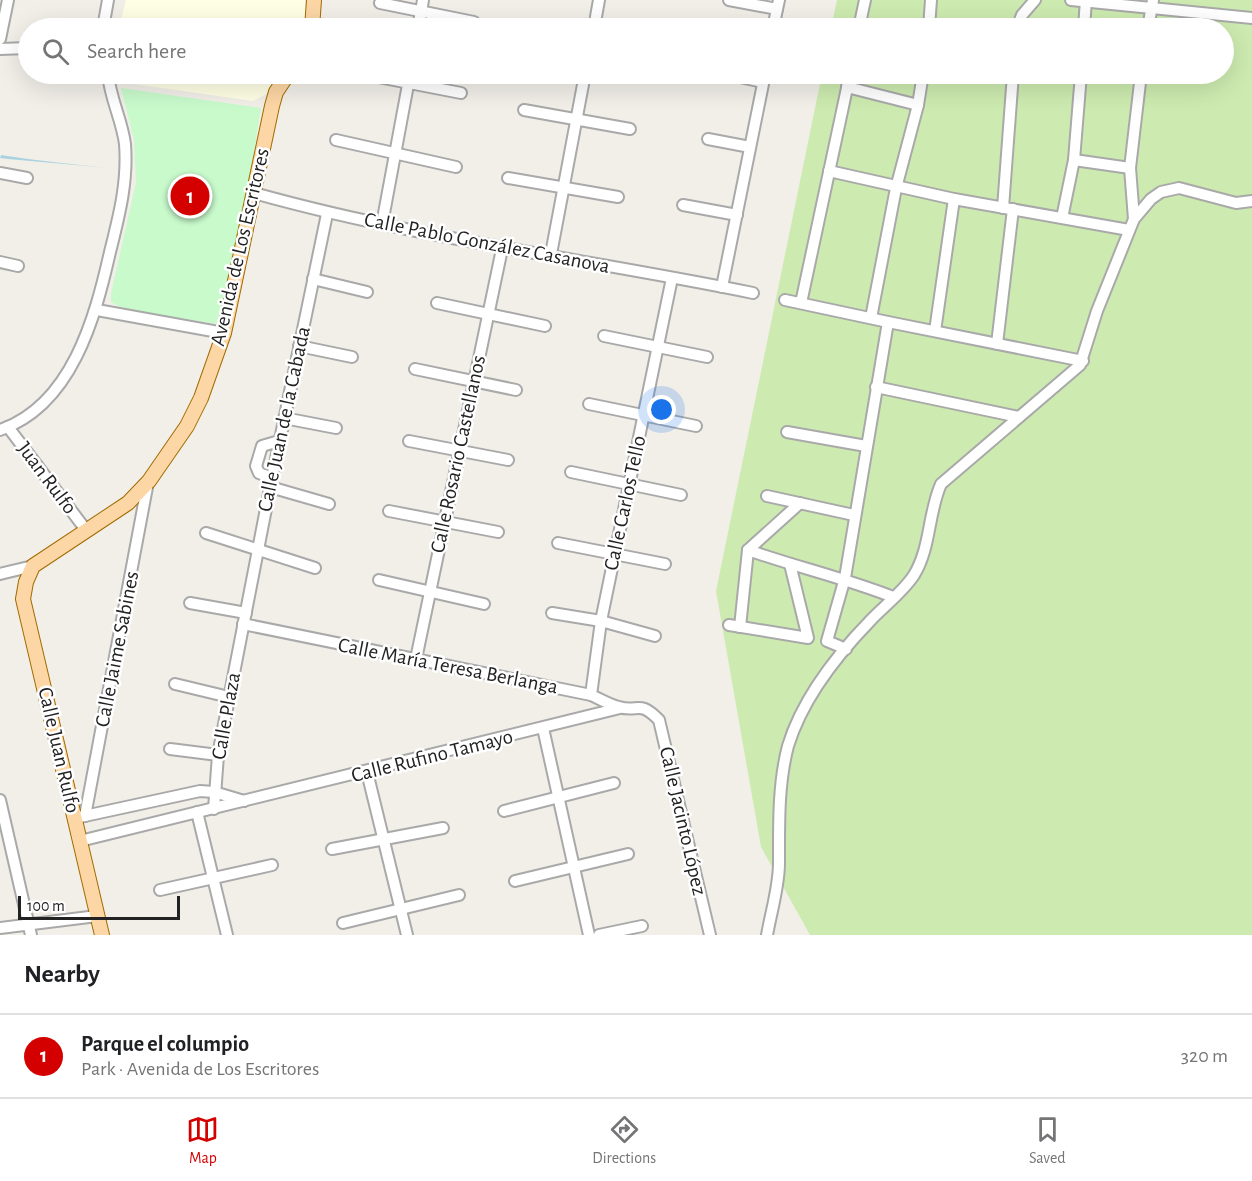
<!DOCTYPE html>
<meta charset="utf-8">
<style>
:root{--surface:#fff;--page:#f2f2f2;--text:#202124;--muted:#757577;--line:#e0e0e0;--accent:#d40000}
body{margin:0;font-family:"Alegreya Sans",sans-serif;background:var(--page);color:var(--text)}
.scale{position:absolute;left:18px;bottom:15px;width:162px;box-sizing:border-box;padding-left:6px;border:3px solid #222;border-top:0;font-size:16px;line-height:21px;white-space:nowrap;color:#222;-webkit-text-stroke:4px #fff;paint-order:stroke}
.you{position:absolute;left:662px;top:410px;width:21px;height:21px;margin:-15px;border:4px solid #fff;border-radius:50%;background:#1a73e8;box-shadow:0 0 0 9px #1a73e833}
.badge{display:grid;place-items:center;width:39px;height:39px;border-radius:50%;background:var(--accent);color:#fff;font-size:20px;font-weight:700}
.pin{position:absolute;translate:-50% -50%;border:3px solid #fff;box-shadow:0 2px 6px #0006}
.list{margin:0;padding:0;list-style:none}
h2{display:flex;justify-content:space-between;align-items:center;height:78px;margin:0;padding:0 24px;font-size:26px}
h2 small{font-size:20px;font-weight:400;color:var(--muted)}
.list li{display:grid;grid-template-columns:39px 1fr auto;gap:18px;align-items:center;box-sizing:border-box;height:84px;padding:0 24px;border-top:2px solid var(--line)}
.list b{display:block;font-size:22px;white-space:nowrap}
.list p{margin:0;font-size:20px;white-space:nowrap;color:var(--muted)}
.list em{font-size:20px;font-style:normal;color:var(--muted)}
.icon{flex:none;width:33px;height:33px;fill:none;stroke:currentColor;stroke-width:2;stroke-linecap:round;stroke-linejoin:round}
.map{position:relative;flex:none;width:1252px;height:935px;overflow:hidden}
.search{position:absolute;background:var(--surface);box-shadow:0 6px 24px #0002;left:18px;right:18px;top:18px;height:66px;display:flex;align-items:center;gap:15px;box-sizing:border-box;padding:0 21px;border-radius:33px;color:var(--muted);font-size:22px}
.sheet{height:162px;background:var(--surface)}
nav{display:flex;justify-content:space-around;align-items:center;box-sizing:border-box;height:84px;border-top:2px solid var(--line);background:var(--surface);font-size:16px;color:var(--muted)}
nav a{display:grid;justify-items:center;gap:3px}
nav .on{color:var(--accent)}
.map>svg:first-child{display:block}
.education{fill:#ffffe5}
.grass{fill:#cdebb0}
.park{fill:#c8facc}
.water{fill:#aad3df}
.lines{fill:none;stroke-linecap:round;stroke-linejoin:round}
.minor-casing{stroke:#a9a9a9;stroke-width:14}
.major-casing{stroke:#a06b00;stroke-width:16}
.minor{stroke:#fff;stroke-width:10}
.major{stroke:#fcd6a4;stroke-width:14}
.labels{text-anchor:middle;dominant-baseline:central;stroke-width:5;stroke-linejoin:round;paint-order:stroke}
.street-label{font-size:21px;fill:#222;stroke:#fff}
</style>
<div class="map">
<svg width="1252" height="935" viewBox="0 0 1252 935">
<rect width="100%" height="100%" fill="#f2efe9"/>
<g class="education">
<polygon points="126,0 305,0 306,15 303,28 119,28"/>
<polygon points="120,74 280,74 266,94 253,101 120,82"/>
</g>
<polygon class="grass" points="837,0 1252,0 1252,935 810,935 761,847 716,591 822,74 1224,74 1224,28 831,28"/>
<polygon class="park" points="121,88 261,108 245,209 217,324 123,309 111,302 111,293 136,183 134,140"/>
<path class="water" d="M1 155C37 161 73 164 109 168L8 159 0 158Z"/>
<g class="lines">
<defs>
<g id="minor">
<polyline points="729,0 777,9"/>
<polyline points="1071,0 1252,18"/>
<polyline points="380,3 474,22"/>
<polyline points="103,28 108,0"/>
<polyline points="418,28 423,0"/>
<polyline points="594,28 599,0"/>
<polyline points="773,28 779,0"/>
<polyline points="859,28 865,0"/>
<polyline points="929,28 931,0"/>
<polyline points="1017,28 1022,15 1035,0"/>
<polyline points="1084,28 1086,0"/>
<polyline points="1148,28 1153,0"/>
<polyline points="0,39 8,0"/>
<polyline points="0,49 28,48"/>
<polyline points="726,74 763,82"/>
<polyline points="368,75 461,93"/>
<polyline points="847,87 918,105"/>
<polyline points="524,110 630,129"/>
<polyline points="708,139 750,147"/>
<polyline points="336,140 456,167"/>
<polyline points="1074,160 1130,168 1134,219"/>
<polyline points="1130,168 1141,74"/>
<polyline points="829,171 954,199"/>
<polyline points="0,173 27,178"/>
<polyline points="508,178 618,197"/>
<path d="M254 193C418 239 587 259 753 293"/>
<polyline points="683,205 737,215"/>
<polyline points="1003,208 1013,74"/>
<polyline points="1062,218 1074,160 1081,74"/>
<polyline points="382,224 410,74"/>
<polyline points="551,254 585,74"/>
<polyline points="0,262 18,266"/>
<polyline points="313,279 367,292"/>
<polyline points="722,287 765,74"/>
<polyline points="785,300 888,322"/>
<polyline points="437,303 545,326"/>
<polyline points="801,303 850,74"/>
<polyline points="97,310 224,333"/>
<polyline points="871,318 896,188 918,105 923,74"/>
<polyline points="935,331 954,199 1129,230"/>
<polyline points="604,336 707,357"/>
<polyline points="997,344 1013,209"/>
<polyline points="299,346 352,357"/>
<polyline points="415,369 516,390"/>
<polyline points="876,387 1019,417"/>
<polyline points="589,404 696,426"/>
<polyline points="284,418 336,428"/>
<polyline points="8,427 86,530"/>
<path d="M0 430C72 405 95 318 110 252 119 216 128 182 125 144 122 120 110 98 108 74"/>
<polyline points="787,432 866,446"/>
<polyline points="409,441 508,460"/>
<polyline points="571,472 681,495"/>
<polyline points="272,478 259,473 256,466 262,446 279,441"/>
<polyline points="270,487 329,504"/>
<polyline points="767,496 854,515"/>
<path d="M800 503 748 550C796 567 845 578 893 597"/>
<polyline points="389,511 498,532"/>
<polyline points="206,533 315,568"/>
<polyline points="558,543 665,564"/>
<polyline points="0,574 33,566"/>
<polyline points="379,580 484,604"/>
<polyline points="190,603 246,613"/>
<polyline points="552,613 601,621 655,636"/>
<path d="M243 624 591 695C600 699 610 705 619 707 639 713 638 699 659 720L710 935"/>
<polyline points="729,625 808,638 790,564"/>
<polyline points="740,627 748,550"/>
<polyline points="846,649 827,641 845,578 888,322 1083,361"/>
<polyline points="416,659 502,249"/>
<polyline points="175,684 229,697"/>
<polyline points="591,695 601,621 672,278"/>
<polyline points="543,728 589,935"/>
<polyline points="170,749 218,755"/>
<polyline points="367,772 407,935"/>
<polyline points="0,800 31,935"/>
<polyline points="214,809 218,755 272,478 327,214"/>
<polyline points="504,811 614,783"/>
<polyline points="197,812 227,935"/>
<polyline points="85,816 148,482"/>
<polyline points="80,817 200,791 214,792 244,801"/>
<polyline points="80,841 620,708"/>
<polyline points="332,849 443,828"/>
<polyline points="515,881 628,854"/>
<polyline points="160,890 272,865"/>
<polyline points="343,923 459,895"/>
<polyline points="0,928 97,916"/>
<polyline points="599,935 642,926"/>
<path d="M767 935C771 912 779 887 779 863 779 825 778 784 788 746 802 700 837 655 870 621 884 606 903 592 914 575 931 547 928 513 941 484L1080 365 1097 311 1134 219 1151 199 1161 192 1179 188 1236 203 1252 201"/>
</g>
<g id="major">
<polyline points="312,28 314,0"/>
<polyline points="102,935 23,599 26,582 33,566 128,503 149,481 187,426 201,398 224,333 272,106 276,92 288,74"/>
</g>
</defs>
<use href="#minor" class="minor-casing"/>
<use href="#major" class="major-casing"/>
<use href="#minor" class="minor"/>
<use href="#major" class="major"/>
</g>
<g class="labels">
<g class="street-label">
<text transform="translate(487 243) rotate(11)">Calle Pablo González Casanova</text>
<text transform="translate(240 247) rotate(-77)">Avenida de Los Escritores</text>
<text transform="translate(284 419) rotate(-78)">Calle Juan de la Cabada</text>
<text transform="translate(458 454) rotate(-78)">Calle Rosario Castellanos</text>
<text transform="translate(47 478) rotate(53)">Juan Rulfo</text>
<text transform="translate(625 503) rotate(-78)">Calle Carlos Tello</text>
<text transform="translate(117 649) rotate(-79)">Calle Jaime Sabines</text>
<text transform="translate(448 666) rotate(11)">Calle María Teresa Berlanga</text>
<text transform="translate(226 716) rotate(-80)">Calle Plaza</text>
<text transform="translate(59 750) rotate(77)">Calle Juan Rulfo</text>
<text transform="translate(432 756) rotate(-14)">Calle Rufino Tamayo</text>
<text transform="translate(683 821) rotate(77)">Calle Jacinto López</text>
</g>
</g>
</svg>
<div class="scale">100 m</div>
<div class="you"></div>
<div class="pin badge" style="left:190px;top:196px">1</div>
<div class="search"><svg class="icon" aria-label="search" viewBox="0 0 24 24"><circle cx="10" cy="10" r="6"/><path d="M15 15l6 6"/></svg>Search here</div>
</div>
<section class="sheet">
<h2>Nearby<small></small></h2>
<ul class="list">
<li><span class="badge">1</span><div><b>Parque el columpio</b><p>Park · Avenida de Los Escritores</p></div><em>320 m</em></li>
</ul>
</section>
<nav>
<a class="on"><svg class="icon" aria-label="map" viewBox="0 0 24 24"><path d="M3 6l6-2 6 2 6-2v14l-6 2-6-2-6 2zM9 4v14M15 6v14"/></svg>Map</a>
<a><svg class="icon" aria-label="directions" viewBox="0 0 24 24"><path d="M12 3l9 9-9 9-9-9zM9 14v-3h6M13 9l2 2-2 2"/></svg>Directions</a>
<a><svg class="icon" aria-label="saved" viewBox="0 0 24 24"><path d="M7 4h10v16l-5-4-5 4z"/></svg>Saved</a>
</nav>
